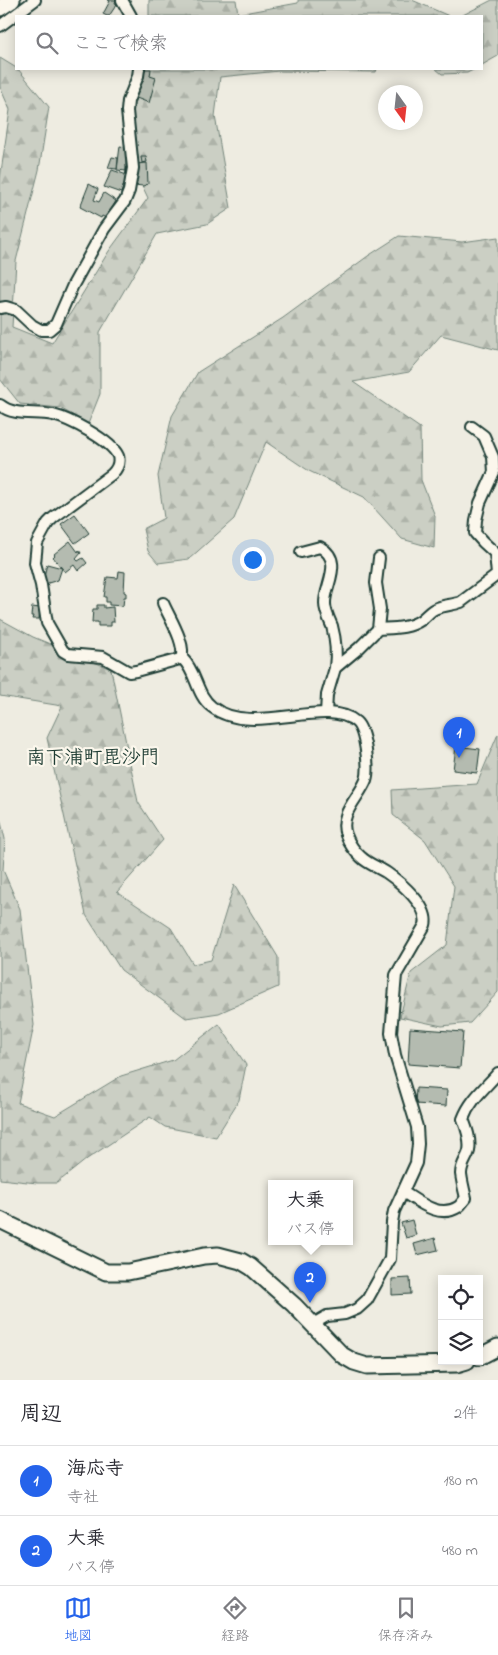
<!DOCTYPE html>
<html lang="ja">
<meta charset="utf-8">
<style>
:root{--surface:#fff;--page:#f7f7f7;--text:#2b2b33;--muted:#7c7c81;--line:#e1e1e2;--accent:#2563eb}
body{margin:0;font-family:"Indie Flower","Klee One",sans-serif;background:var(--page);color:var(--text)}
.controls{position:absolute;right:15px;bottom:15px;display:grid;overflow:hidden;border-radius:0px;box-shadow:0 2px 12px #0003}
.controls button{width:45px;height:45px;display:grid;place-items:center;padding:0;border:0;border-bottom:1px solid var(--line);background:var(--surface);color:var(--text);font:25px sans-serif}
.compass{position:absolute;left:378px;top:85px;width:45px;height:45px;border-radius:50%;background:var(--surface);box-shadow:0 2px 12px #0003;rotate:165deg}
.you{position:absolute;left:252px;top:559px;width:18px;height:18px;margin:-12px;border:4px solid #fff;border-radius:50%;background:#1a73e8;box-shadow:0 0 0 8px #1a73e833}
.badge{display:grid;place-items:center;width:32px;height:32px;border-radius:50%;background:var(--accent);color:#fff;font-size:16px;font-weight:700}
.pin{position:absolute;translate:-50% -41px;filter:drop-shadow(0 1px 2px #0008)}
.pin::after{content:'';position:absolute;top:26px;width:18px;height:15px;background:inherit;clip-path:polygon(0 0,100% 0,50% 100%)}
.popup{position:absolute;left:268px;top:1180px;width:85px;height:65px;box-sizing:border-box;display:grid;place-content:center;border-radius:0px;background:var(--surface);filter:drop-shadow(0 1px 4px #0005);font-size:16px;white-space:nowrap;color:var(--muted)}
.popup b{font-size:19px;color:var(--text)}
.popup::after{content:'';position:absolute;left:50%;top:100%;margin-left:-10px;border:10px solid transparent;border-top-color:var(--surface)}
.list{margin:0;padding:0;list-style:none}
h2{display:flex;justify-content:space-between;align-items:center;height:65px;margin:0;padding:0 20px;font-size:21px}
h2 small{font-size:16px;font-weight:400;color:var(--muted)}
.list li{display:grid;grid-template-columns:32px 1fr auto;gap:15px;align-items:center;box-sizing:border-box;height:70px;padding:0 20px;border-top:1px solid var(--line)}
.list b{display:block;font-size:19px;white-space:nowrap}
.list p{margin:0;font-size:16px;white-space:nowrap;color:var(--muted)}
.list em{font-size:16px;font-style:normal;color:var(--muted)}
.icon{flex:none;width:28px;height:28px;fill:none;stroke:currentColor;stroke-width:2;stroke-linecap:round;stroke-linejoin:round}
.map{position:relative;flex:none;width:498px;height:1380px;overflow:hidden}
.search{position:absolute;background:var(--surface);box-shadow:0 2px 12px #0003;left:15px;right:15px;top:15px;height:55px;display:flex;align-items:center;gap:12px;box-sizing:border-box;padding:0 18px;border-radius:0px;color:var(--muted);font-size:19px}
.sheet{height:205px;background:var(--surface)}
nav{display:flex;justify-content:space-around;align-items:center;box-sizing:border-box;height:70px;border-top:1px solid var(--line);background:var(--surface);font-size:14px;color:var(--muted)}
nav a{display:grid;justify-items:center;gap:2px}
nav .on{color:var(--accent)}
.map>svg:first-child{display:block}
.forest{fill:url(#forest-firs);stroke:#75867c}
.building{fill:#b4bbb0;stroke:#1f3d34}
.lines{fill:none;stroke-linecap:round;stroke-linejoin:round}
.street-casing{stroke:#1f3d34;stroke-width:14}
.secondary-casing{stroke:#1f3d34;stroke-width:19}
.street{stroke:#fbf7ec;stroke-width:10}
.secondary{stroke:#fbf7ec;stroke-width:15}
.labels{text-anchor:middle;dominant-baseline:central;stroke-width:4.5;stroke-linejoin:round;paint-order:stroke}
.quarter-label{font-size:19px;font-weight:bold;fill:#1f3d34;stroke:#fbf7ec}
</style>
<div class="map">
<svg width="498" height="1380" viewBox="0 0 498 1380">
<defs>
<pattern id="forest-firs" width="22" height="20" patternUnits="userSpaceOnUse" patternTransform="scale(1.25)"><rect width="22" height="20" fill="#cbcfc4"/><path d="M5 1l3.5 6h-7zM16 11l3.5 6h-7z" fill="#aeb3a9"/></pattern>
</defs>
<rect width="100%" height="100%" fill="#eeece1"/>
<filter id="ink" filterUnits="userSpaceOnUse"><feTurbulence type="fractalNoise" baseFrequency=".02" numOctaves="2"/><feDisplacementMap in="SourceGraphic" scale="10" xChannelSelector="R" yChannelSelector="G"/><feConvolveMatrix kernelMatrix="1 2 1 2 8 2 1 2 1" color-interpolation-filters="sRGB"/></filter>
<g filter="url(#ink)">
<g class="forest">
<polygon points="149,0 236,0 238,14 298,3 298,0 412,0 449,16 149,16"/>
<polygon points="492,0 498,0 498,56 482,65 482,16 461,16"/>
<polygon points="0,58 18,69 49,107 39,170 16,261 12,327 52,343 109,251 148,198 131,162 123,113 146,69 377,69 376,72 279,71 220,77 215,116 231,208 207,224 157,234 100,332 100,394 88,424 60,408 20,404 0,379 0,179 10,110 0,87"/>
<polygon points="436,69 475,69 467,73 442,74"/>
<polygon points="399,236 462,242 498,237 498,350 441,335 409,372 353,382 420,428 421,480 435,516 434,548 402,539 364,497 309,471 266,442 234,519 189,559 158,563 148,551 143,529 164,518 158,476 172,416 198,372 283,318 368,256"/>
<polygon points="0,619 33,637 111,669 138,802 163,840 117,892 171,928 193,964 211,960 234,885 278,957 278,987 219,1013 186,1018 121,970 86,915 47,738 62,706 0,696"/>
<polygon points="498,734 498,992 470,1023 442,1026 400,1017 411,973 447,945 454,886 425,840 393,815 392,790 477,784"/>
<polygon points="0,818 5,839 3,870 20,909 34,1025 18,1103 55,1116 121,1076 173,1060 219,1024 246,1065 239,1100 216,1137 165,1127 150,1117 87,1159 57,1183 37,1183 0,1179"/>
</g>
<g class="building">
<polygon points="108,0 116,0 115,3 117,4 109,16 107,16 103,14 110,1"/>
<polygon points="142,69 151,69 150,76 156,78 149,103 134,97"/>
<polygon points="120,146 126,147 126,171 117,170"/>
<polygon points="112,157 118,158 117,169 108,168"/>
<polygon points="141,157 146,157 147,162 142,163"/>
<polygon points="147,163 148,184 143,186 134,185 134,181 136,181 136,164"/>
<polygon points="112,170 127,175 121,193 104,187"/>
<polygon points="89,184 98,189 94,200 99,202 104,193 116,201 106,218 102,216 101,218 80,207"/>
<polygon points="75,514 89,533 75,543 61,524"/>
<polygon points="70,541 78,552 79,550 81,553 76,559 78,561 83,558 87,563 78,571 74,565 65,572 53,557 55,555 54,554"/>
<polygon points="47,564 62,568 58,580 45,584 44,576"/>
<polygon points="119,571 125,572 124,592 126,593 126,597 124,597 123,606 109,605 109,602 106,602 106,597 104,597 107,577 118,578"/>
<polygon points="97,605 104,605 104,608 113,607 114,622 111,622 111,626 98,626 98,622 92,622 93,609 97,609"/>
<polygon points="32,607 40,608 39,619 32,619 33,616 31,616"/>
<polygon points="456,746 480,749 477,773 453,770"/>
<polygon points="410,1028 463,1032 460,1068 408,1064"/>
<polygon points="416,1088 447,1090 446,1106 415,1104"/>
<polygon points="412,1220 416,1235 406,1238 401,1223"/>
<polygon points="435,1238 438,1250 417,1255 414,1244"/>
<polygon points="410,1278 411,1294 392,1295 392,1279"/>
</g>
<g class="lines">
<defs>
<g id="street">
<polyline points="122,0 131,16"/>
<polyline points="0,26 35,0"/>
<polyline points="0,308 6,307 16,310 32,325 41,330 49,330 56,324 73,285 104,229 125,201 129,191 133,168 127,111 128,101 138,76 139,69"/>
<path d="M0 405C15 417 35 411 53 415 69 419 111 440 118 456 120 463 117 469 112 474L53 518 48 523 37 543 35 563 41 585 47 623 63 651 68 654 103 657 129 672 136 671 180 659H183C197 673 196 695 212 707 252 738 326 696 356 722 365 730 370 768 366 780 359 798 338 814 346 835 349 843 354 851 361 857 368 864 378 867 387 873 400 882 430 907 425 925L396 975 391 1033 395 1055 417 1127 418 1144 416 1163 394 1211 392 1222 390 1259 367 1300 357 1309 345 1314 327 1316 313 1324"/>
<path d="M301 552 320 547C345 561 324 586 325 604 325 611 329 619 332 626 336 641 337 653 335 668"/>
<path d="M163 603C169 617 187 645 181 659"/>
<polyline points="378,629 380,609 376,583 379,558"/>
<path d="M326 713 327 695 335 668 359 648 378 629C393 628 408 629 421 620 427 616 430 610 437 608 445 605 453 605 461 602L497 575 495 553 483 542 475 533 476 520 480 503 494 472 493 457 484 436 472 427"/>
<path d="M403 1192C419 1202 439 1219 458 1207 461 1205 463 1201 466 1198 464 1190 462 1182 461 1174 461 1164 467 1159 469 1151 471 1140 467 1129 463 1119 470 1100 485 1088 498 1073"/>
</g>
<g id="secondary">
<polyline points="0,8 12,0"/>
<polyline points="0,1220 106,1272 128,1272 204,1256 218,1255 241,1261 251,1267 294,1305 342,1355 354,1362 367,1366 457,1364 467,1361"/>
<polyline points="479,1357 498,1347"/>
</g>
</defs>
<use href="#street" class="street-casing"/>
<use href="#secondary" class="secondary-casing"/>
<use href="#street" class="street"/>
<use href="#secondary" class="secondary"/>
</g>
</g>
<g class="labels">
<g class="quarter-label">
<text x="93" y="758">南下浦町毘沙門</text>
</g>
</g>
</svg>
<div class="controls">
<button><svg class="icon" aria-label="locate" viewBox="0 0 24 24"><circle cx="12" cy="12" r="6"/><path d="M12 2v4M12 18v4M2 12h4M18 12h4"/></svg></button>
<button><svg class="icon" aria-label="layers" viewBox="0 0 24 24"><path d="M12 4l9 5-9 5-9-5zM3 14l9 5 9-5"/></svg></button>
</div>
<svg class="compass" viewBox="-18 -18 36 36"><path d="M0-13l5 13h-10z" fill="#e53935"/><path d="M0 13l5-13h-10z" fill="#7c7c81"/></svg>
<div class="you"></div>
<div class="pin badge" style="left:459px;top:758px">1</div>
<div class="pin badge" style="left:310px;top:1303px">2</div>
<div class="popup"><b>大乗</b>バス停</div>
<div class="search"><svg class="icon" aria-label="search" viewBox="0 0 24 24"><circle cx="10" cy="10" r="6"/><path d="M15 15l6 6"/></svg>ここで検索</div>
</div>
<section class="sheet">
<h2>周辺<small>2件</small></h2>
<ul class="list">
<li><span class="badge">1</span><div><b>海応寺</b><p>寺社</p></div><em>180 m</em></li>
<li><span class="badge">2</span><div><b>大乗</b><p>バス停</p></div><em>480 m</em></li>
</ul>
</section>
<nav>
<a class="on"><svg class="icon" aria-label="map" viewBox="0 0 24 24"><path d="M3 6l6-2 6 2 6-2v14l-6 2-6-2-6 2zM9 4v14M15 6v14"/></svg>地図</a>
<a><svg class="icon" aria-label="directions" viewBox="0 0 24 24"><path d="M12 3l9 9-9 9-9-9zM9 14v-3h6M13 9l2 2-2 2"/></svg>経路</a>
<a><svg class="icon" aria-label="saved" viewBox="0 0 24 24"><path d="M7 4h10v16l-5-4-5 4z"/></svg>保存済み</a>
</nav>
